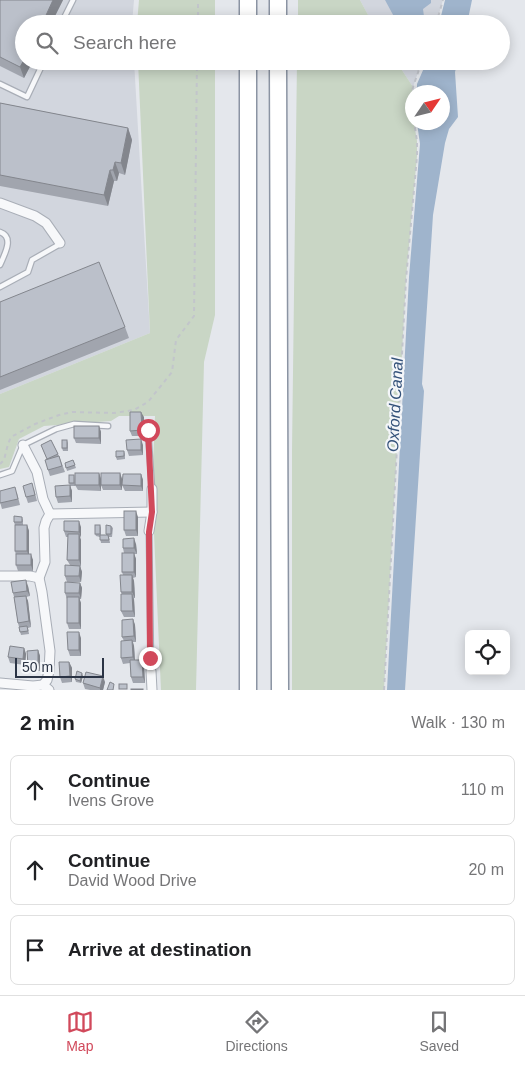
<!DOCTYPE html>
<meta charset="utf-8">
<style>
:root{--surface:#fff;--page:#f6f6f6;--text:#202124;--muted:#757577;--line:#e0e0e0;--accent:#d1495b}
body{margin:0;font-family:Helvetica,sans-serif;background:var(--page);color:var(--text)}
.controls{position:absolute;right:15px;bottom:15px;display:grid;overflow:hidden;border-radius:8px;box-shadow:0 2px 12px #0003}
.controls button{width:45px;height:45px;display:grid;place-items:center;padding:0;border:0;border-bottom:1px solid var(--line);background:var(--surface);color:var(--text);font:25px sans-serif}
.compass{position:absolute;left:405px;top:85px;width:45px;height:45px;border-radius:50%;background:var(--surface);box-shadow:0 2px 12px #0003;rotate:55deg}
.scale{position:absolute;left:15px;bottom:12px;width:89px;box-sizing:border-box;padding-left:5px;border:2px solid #2b3445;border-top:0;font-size:14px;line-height:18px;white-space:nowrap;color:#2b3445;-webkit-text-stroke:4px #f4f6f9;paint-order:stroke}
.stop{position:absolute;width:15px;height:15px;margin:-11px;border:4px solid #d1495b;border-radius:50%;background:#fff}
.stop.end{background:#d1495b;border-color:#fff;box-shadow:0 1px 5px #0008}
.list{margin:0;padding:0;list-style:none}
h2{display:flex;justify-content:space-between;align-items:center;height:65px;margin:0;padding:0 20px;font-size:21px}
h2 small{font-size:16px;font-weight:400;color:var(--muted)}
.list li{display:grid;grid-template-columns:32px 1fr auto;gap:15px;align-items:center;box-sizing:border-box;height:70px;margin:0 10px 10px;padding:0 10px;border:1px solid var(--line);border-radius:8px}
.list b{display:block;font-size:19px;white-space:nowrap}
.list p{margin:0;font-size:16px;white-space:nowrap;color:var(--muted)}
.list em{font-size:16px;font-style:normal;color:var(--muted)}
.icon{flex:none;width:28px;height:28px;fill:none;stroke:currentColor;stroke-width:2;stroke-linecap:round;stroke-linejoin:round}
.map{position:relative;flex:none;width:525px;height:690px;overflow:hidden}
.search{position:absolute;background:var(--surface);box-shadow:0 2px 12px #0003;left:15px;right:15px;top:15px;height:55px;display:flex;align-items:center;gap:12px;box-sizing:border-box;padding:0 18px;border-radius:28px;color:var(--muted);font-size:19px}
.sheet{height:305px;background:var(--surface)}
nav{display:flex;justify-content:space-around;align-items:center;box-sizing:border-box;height:70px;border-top:1px solid var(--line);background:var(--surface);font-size:14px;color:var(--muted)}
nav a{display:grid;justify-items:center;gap:2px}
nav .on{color:var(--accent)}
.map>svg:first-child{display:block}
.built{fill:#d2d6de}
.green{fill:#c9d6c5}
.water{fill:#9fb4cc}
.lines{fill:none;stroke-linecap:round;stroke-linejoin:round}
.lane-casing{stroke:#a9aeb7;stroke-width:7}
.street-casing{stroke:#a9aeb7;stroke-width:11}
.highway-casing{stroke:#8b94a3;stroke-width:19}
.path{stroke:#c2c5cb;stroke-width:2;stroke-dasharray:4 4;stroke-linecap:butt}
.lane{stroke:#f7f8fa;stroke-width:4.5}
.street{stroke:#f7f8fa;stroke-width:9}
.highway{stroke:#fff;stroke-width:16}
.wall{fill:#a1a5ae}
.shaded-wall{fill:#83868d}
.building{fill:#bbc0ca;stroke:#83868d}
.route{stroke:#d1495b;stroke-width:6}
.labels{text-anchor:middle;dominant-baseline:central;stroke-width:4.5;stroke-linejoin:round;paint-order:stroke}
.water-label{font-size:16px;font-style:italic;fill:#34527a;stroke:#f4f6f9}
</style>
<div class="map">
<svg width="525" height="690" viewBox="0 0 525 690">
<rect width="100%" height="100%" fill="#e4e7ec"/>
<g class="built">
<polygon points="0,0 134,0 132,24 24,24 24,61 134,61 150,333 0,394"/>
<polygon points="360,0 443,0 436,24 373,24"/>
<polygon points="396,61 422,61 413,87"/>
</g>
<g class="green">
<polygon points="139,0 215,0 215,24 137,24"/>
<polygon points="298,0 360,0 373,24 298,24"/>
<polygon points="138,61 215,61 215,315 204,362 196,690 161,690 152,489 155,416 119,416 111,421 44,426 19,439 9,467 0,469 0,394 150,333"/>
<polygon points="297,61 396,61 413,87 410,101 412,113 412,122 414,123 417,141 417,156 406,279 384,690 292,690 292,450"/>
</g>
<g class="water">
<polygon points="385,0 431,0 431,3 423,9 425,24 398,24"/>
<polygon points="445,0 472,0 467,24 439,24"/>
<polygon points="427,61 458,61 455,72 458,117 449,129 445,143 433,215 422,384 424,391 405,690 387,690 409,277 420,144 417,123 442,122 442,92 417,92 417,84"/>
</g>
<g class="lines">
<defs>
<g id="lane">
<polyline points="61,24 73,0"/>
<polyline points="0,84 27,97 44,61"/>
<path d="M0 232C15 237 4 255 0 265"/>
<polyline points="0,287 28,272 32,260 60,244"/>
<polyline points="148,430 152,489"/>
<polyline points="0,475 12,471 23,445 56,429 74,424 108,426"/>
<polyline points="149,531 151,671"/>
</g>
<g id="street">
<polyline points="0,203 35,216 46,223 60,243"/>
<polyline points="23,445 37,472 43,499 50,514 46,521 44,528 45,562 39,578 42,592 50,651 49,671 47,680 43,685"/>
<polyline points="50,514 152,512"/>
<polyline points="149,531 152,512 152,489"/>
<polyline points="0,576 30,576 39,578"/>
<polyline points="151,671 152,690"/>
<polyline points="0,683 33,686 43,685 49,690"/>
</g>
<g id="highway">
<polyline points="248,0 248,24"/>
<polyline points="278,0 278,24"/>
<polyline points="248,61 248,690"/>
<polyline points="278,61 280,690"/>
</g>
</defs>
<use href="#lane" class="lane-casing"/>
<use href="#street" class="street-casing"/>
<use href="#highway" class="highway-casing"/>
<g class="path">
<polyline points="198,24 198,0"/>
<polyline points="436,24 443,0"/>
<polyline points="412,113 410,101 413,87 422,61"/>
<polyline points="0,464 4,460 8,444 11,437 35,424 59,415 72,412 114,413 134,410 148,402 172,372 176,340 194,316 197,61"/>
<polyline points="384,690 406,279 417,156 417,141 414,122"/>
</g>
<use href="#lane" class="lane"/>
<use href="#street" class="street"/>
<use href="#highway" class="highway"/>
</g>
<g class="wall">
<polygon points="0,0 63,0 24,78 0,66"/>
<polygon points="0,103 128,128 132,140 125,175 119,173 117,181 114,181 108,206 0,186"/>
<polygon points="0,302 125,327 129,338 0,390"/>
<polygon points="144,417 144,436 132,436 130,431"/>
<polygon points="99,426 101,432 101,444 76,443 74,438"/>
<polygon points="51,440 59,456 65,472 50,476 48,470 47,459 41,445"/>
<polygon points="67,440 68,443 68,451 63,451 62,448"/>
<polygon points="143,445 143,455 129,456 127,450"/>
<polygon points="124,451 125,454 125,459 117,460 116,457"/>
<polygon points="73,460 76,468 67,471 65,463"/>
<polygon points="99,473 101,479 101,491 78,490 75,485"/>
<polygon points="120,473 122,479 122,490 103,490 101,485"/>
<polygon points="141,474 143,480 143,491 125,491 122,485"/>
<polygon points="74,475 75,486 70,486 72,491 72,502 58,503 56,497 70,485 69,483"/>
<polygon points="34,489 37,501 28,503 26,497"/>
<polygon points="17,493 20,505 2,509 0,502"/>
<polygon points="22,517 23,520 23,525 15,525 14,522"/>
<polygon points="138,517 138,536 126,536 124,530"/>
<polygon points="27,525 29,531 29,554 33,560 33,571 18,571 16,565 16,555 15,551"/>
<polygon points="100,525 101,528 101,535 106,535 106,534 111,526 113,528 112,537 109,537 110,543 101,543 100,537 96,536 95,534"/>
<polygon points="81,527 80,538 81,540 81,566 75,566 80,566 82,572 81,582 67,582 65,576 70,565 67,560 68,537 66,537 64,531"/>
<polygon points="136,544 137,554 134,554 136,559 136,577 133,578 134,581 135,598 134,598 135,617 124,617 121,611 122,594 121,592 123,575 122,572 124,553 123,548"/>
<polygon points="80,583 82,588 81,599 79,599 81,603 81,629 69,629 67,623 67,599 65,593"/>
<polygon points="28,586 30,596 26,597 28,601 31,627 28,628 29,634 21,635 18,623 14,597 13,593"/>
<polygon points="133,619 135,625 136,642 133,642 134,646 135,660 144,666 145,683 133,683 131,677 130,663 123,664 121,658 124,641 122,637"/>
<polygon points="81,638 81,656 70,656 68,650"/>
<polygon points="24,648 26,654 25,665 10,663 8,657"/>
<polygon points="38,650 40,656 40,671 30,671 28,665"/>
<polygon points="69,662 72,668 72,682 62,683 60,677"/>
<polygon points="83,676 81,683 76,682 75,679"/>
<polygon points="105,682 103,690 90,690 85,689 83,683"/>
</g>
<g class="shaded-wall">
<polygon points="53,0 63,0 51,24 42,24"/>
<polygon points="24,60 24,61 33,61 24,78 20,67"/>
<polygon points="128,128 132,140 125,175 121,163"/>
<polygon points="115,162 119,173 117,181 113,170"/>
<polygon points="110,170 114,181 108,206 104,195"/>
<polygon points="141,412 144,417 144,436 142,430"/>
<polygon points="99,426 101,432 101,444 99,438"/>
<polygon points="141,439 143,445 143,455 141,450"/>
<polygon points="99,473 101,479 101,491 99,485"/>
<polygon points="120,473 122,479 122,490 120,485"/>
<polygon points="141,474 143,480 143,491 141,486"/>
<polygon points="70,485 72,491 72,502 70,496"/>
<polygon points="136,511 138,517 138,536 136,530"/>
<polygon points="79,521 81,527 81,538 79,532"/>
<polygon points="27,525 29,531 29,557 27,551"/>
<polygon points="79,534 81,540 81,566 79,560"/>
<polygon points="134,538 136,544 137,554 134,548"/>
<polygon points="134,553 136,559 136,577 134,572"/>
<polygon points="31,554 33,560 33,571 31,565"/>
<polygon points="80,566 82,572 81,582 79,576"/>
<polygon points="132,575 134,581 135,598 132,592"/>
<polygon points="26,580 28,586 30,596 27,591"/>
<polygon points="80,583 82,588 81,599 79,593"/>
<polygon points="132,594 134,600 135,617 133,611"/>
<polygon points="26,596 28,601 31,627 29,621"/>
<polygon points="79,597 81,603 81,629 79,623"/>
<polygon points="133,619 135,625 136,642 134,636"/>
<polygon points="79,632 81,638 81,656 79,650"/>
<polygon points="132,640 134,646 135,663 133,657"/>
<polygon points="24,648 26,654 25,665 23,659"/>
<polygon points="38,650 40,656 40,671 38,665"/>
<polygon points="142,660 144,666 145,683 143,677"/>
<polygon points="69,662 72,668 72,682 70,676"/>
<polygon points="82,673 83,676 81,683 80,681"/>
<polygon points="103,676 105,682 103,690 100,690 100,688"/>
</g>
<g class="building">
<polygon points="0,0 53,0 42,24 24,24 24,60 20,67 0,57"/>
<polygon points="0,103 128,128 121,163 115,162 113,170 110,170 104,195 0,175"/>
<polygon points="99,262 125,327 0,377 0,302"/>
<polygon points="130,412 141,412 142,430 130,431"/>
<rect x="74" y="426" width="25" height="12"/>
<polygon points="141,439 141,450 127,450 126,440"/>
<polygon points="51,440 58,454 47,459 41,445"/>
<rect x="62" y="440" width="5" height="8"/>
<polygon points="116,451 124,451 124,456 116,457"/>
<polygon points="59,456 62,466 48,470 45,460"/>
<polygon points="73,460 75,465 66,468 65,463"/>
<rect x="75" y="473" width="24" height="12"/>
<rect x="101" y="473" width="19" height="12"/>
<polygon points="123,474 141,474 141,486 122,485"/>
<rect x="69" y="475" width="5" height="8"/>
<polygon points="32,483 35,495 26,497 23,486"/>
<polygon points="70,485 70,496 56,497 55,486"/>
<polygon points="15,487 18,499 0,503 0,491"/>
<rect x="124" y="511" width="12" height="19"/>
<polygon points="14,516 22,517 22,522 14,522"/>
<polygon points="64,521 79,521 79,532 64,531"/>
<rect x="15" y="525" width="12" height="26"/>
<rect x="95" y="525" width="5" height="9"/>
<polygon points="106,525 111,526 111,534 106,534"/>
<polygon points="68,534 79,534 79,560 67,560"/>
<polygon points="100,535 108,535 109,540 100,540"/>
<polygon points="134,538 134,548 123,548 123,539"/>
<rect x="122" y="553" width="12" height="19"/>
<rect x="16" y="554" width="15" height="11"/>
<polygon points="65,565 80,566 79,576 65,576"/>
<polygon points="120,575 132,575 132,592 121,592"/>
<polygon points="26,580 27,591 13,593 11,582"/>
<polygon points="65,582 80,583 79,593 65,593"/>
<polygon points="121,594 132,594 133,611 121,611"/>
<polygon points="26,596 29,621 18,623 14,597"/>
<rect x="67" y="597" width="12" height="26"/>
<polygon points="133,619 134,636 122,637 122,620"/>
<polygon points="27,626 28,631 20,632 19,627"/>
<polygon points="67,632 79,632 79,650 68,650"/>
<polygon points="132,640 133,657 121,658 121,641"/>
<polygon points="10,646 24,648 23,659 8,657"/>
<polygon points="38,650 38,665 28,665 27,651"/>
<polygon points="130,660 142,660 143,677 131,677"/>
<polygon points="59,662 69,662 70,676 60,677"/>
<polygon points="77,671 82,673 80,681 75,679"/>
<polygon points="86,672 103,676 100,688 83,683"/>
<polygon points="110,682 114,684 113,690 107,690"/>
<rect x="119" y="684" width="8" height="5"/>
<rect x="131" y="689" width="12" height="1"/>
</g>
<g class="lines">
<polyline class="route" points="148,430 152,512 149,532 150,658"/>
</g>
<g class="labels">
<g class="water-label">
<text transform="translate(395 405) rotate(-87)">Oxford Canal</text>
</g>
</g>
</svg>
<div class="controls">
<button><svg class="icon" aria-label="locate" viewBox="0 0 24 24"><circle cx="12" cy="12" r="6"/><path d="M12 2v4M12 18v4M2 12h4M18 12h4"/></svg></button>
</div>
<svg class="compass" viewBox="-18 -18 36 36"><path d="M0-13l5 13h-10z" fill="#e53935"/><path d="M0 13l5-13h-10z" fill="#757577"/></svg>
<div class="scale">50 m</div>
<div class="stop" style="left:148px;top:430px"></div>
<div class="stop end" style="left:150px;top:658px"></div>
<div class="search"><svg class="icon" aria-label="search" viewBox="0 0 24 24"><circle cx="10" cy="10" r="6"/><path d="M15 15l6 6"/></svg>Search here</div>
</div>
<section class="sheet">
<h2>2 min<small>Walk · 130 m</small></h2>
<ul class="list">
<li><svg class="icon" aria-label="ahead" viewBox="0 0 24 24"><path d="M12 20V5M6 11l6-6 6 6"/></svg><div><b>Continue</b><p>Ivens Grove</p></div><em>110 m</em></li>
<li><svg class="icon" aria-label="ahead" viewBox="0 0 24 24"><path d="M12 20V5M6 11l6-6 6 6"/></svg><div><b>Continue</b><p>David Wood Drive</p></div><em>20 m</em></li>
<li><svg class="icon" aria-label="arrive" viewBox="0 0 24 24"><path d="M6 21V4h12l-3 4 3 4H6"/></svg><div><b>Arrive at destination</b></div></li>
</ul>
</section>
<nav>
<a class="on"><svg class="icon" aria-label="map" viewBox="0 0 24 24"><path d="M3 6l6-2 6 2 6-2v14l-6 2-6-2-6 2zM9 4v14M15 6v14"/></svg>Map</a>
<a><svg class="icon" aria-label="directions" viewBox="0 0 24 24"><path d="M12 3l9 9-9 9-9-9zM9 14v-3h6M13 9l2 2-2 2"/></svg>Directions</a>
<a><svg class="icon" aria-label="saved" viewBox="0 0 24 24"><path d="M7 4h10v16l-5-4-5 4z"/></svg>Saved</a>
</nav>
